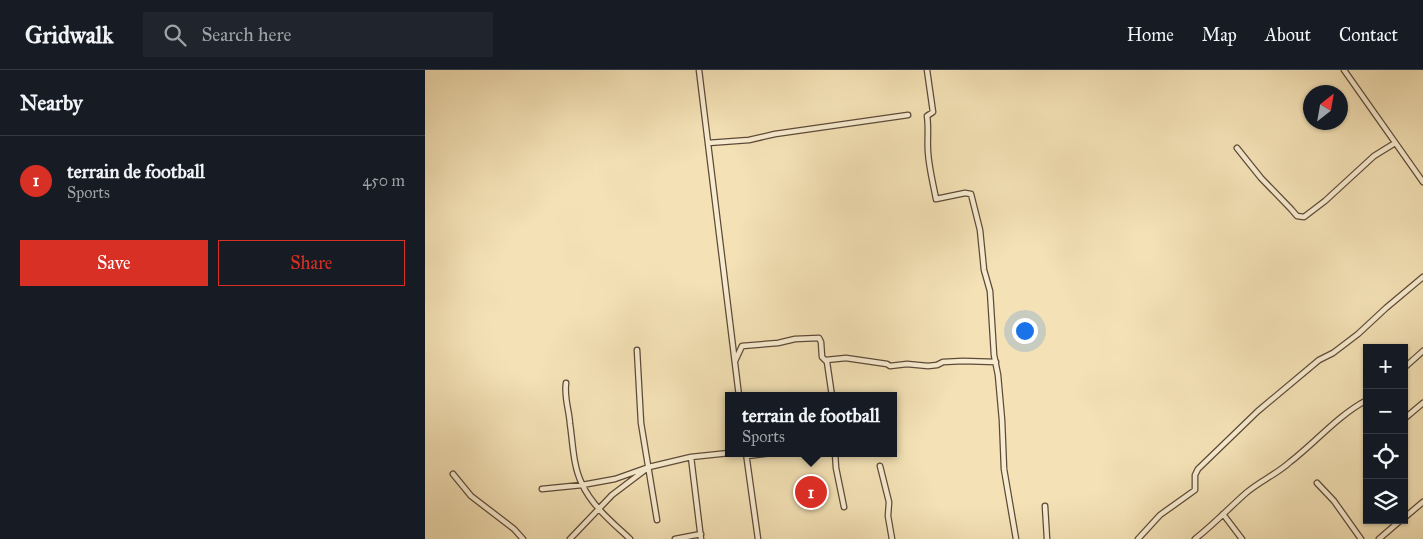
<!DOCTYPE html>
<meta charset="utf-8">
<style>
body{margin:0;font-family:"IM FELL Great Primer",serif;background:#20242c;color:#f1f3f6}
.controls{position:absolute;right:15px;bottom:15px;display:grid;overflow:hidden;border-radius:0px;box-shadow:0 1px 4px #0004}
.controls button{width:45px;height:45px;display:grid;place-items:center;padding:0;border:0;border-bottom:1px solid #363941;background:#171b24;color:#f1f3f6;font:25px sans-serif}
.compass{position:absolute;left:878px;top:15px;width:45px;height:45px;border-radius:50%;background:#171b24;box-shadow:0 1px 4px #0004;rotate:31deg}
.you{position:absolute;left:599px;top:260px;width:18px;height:18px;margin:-12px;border:4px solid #fff;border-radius:50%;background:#1a73e8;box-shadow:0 0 0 8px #1a73e833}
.badge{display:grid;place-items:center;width:32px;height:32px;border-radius:50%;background:#d93025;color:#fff;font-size:16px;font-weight:700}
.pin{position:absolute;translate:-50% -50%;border:2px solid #fff;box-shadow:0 1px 5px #0006}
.popup{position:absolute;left:300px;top:322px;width:172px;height:65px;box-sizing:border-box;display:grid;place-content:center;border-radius:0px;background:#171b24;filter:drop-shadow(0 1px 4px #0005);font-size:16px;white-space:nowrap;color:#9ea1a6}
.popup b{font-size:19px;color:#f1f3f6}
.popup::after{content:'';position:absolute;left:50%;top:100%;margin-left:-10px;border:10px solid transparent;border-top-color:#171b24}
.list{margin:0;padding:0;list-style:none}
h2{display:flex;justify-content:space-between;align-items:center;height:65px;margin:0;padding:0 20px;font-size:21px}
h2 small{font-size:16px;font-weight:400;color:#9ea1a6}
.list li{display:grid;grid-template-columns:32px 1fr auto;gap:15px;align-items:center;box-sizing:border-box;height:90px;padding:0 20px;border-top:1px solid #363941}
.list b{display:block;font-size:19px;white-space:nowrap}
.list p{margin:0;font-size:16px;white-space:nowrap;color:#9ea1a6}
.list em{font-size:16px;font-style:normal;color:#9ea1a6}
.actions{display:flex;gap:10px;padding:15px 20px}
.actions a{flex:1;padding:11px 0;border:1px solid #d93025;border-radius:0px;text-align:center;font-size:18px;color:#d93025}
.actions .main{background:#d93025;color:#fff}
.icon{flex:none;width:28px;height:28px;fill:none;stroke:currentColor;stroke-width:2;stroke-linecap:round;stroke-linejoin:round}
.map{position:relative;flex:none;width:998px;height:469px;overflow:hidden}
header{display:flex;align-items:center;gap:30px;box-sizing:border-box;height:70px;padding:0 25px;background:#171b24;border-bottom:1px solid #363941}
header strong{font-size:24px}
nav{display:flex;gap:28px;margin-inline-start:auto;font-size:18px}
.search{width:350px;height:45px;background:#20242c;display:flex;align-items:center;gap:12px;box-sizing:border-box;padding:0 18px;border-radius:0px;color:#9ea1a6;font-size:19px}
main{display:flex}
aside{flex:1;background:#171b24}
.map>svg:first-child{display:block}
</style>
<header>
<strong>Gridwalk</strong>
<div class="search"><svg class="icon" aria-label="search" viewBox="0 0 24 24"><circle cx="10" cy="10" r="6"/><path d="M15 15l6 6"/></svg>Search here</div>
<nav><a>Home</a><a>Map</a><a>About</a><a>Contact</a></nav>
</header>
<main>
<aside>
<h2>Nearby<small></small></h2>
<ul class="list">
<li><span class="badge">1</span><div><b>terrain de football</b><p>Sports</p></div><em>450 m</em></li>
</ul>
<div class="actions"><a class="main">Save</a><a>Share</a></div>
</aside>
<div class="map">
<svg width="998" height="469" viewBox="0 0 998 469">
<rect width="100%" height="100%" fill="#f4e2b6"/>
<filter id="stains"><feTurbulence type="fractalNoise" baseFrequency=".004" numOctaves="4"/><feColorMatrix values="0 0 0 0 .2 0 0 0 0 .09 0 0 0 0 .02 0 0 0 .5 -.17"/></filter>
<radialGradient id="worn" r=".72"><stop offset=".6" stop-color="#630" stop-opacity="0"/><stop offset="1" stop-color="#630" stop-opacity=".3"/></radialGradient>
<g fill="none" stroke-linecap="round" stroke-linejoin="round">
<g stroke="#5d4a39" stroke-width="7">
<path id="minor" d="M274,0l40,326
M502,0l6,42 -6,4c2,12 0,24 1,36 1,16 5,31 8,47l29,-6 6,1 9,36 4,40 6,21 4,64 4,20 4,45 2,49 12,70
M919,0l79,112
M283,73l41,-3 26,-6 133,-19
M812,78l24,30 30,31 6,7 7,1 21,-16 49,-45 21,-13
M212,280l4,73 16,97
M401,290l20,-2 41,6 3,2 17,-2 21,2 9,-1 6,-3 20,-1 33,1
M310,291l7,-15 36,-3 17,-4 24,-1 2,4 1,15 5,5 5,34
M979,298l19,-17
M141,313c-2,15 3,26 4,41 3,20 3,42 12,60 10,22 31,39 48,55
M979,349l19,-16
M321,383l12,86
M410,383l1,15 8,39
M322,386l24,-3
M266,387l10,82
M455,396l9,36 -1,14 4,23
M28,404l18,22 43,33 9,10
M892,413l17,18 27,38
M117,419l40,-4 33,-6 31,-11
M620,436l2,33
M798,444l19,25
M979,448l19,-16
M145,469l42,-44 37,-28 42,-10 38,-4
M250,469l26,-5
M713,469l22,-24 35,-25v-15l3,-6 60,-58 61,-51 14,-7 25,-19 28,-26 37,-31
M770,469c18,-14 34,-31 51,-46 14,-12 31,-19 44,-31 26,-20 47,-46 77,-62
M954,469l22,-19"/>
</g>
<use href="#minor" stroke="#f8ecd0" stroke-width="4.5"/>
</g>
<rect width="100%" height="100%" filter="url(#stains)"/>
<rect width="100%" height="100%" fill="url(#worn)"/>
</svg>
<div class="controls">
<button>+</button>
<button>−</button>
<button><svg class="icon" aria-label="locate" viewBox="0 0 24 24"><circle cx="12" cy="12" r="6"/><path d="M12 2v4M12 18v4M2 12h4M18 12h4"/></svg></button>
<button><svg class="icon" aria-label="layers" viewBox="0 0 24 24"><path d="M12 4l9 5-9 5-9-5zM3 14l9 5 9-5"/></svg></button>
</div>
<svg class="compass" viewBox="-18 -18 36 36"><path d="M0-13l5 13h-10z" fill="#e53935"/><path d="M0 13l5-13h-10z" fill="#9ea1a6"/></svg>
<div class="you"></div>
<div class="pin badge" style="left:386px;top:422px">1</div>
<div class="popup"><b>terrain de football</b>Sports</div>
</div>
</main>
